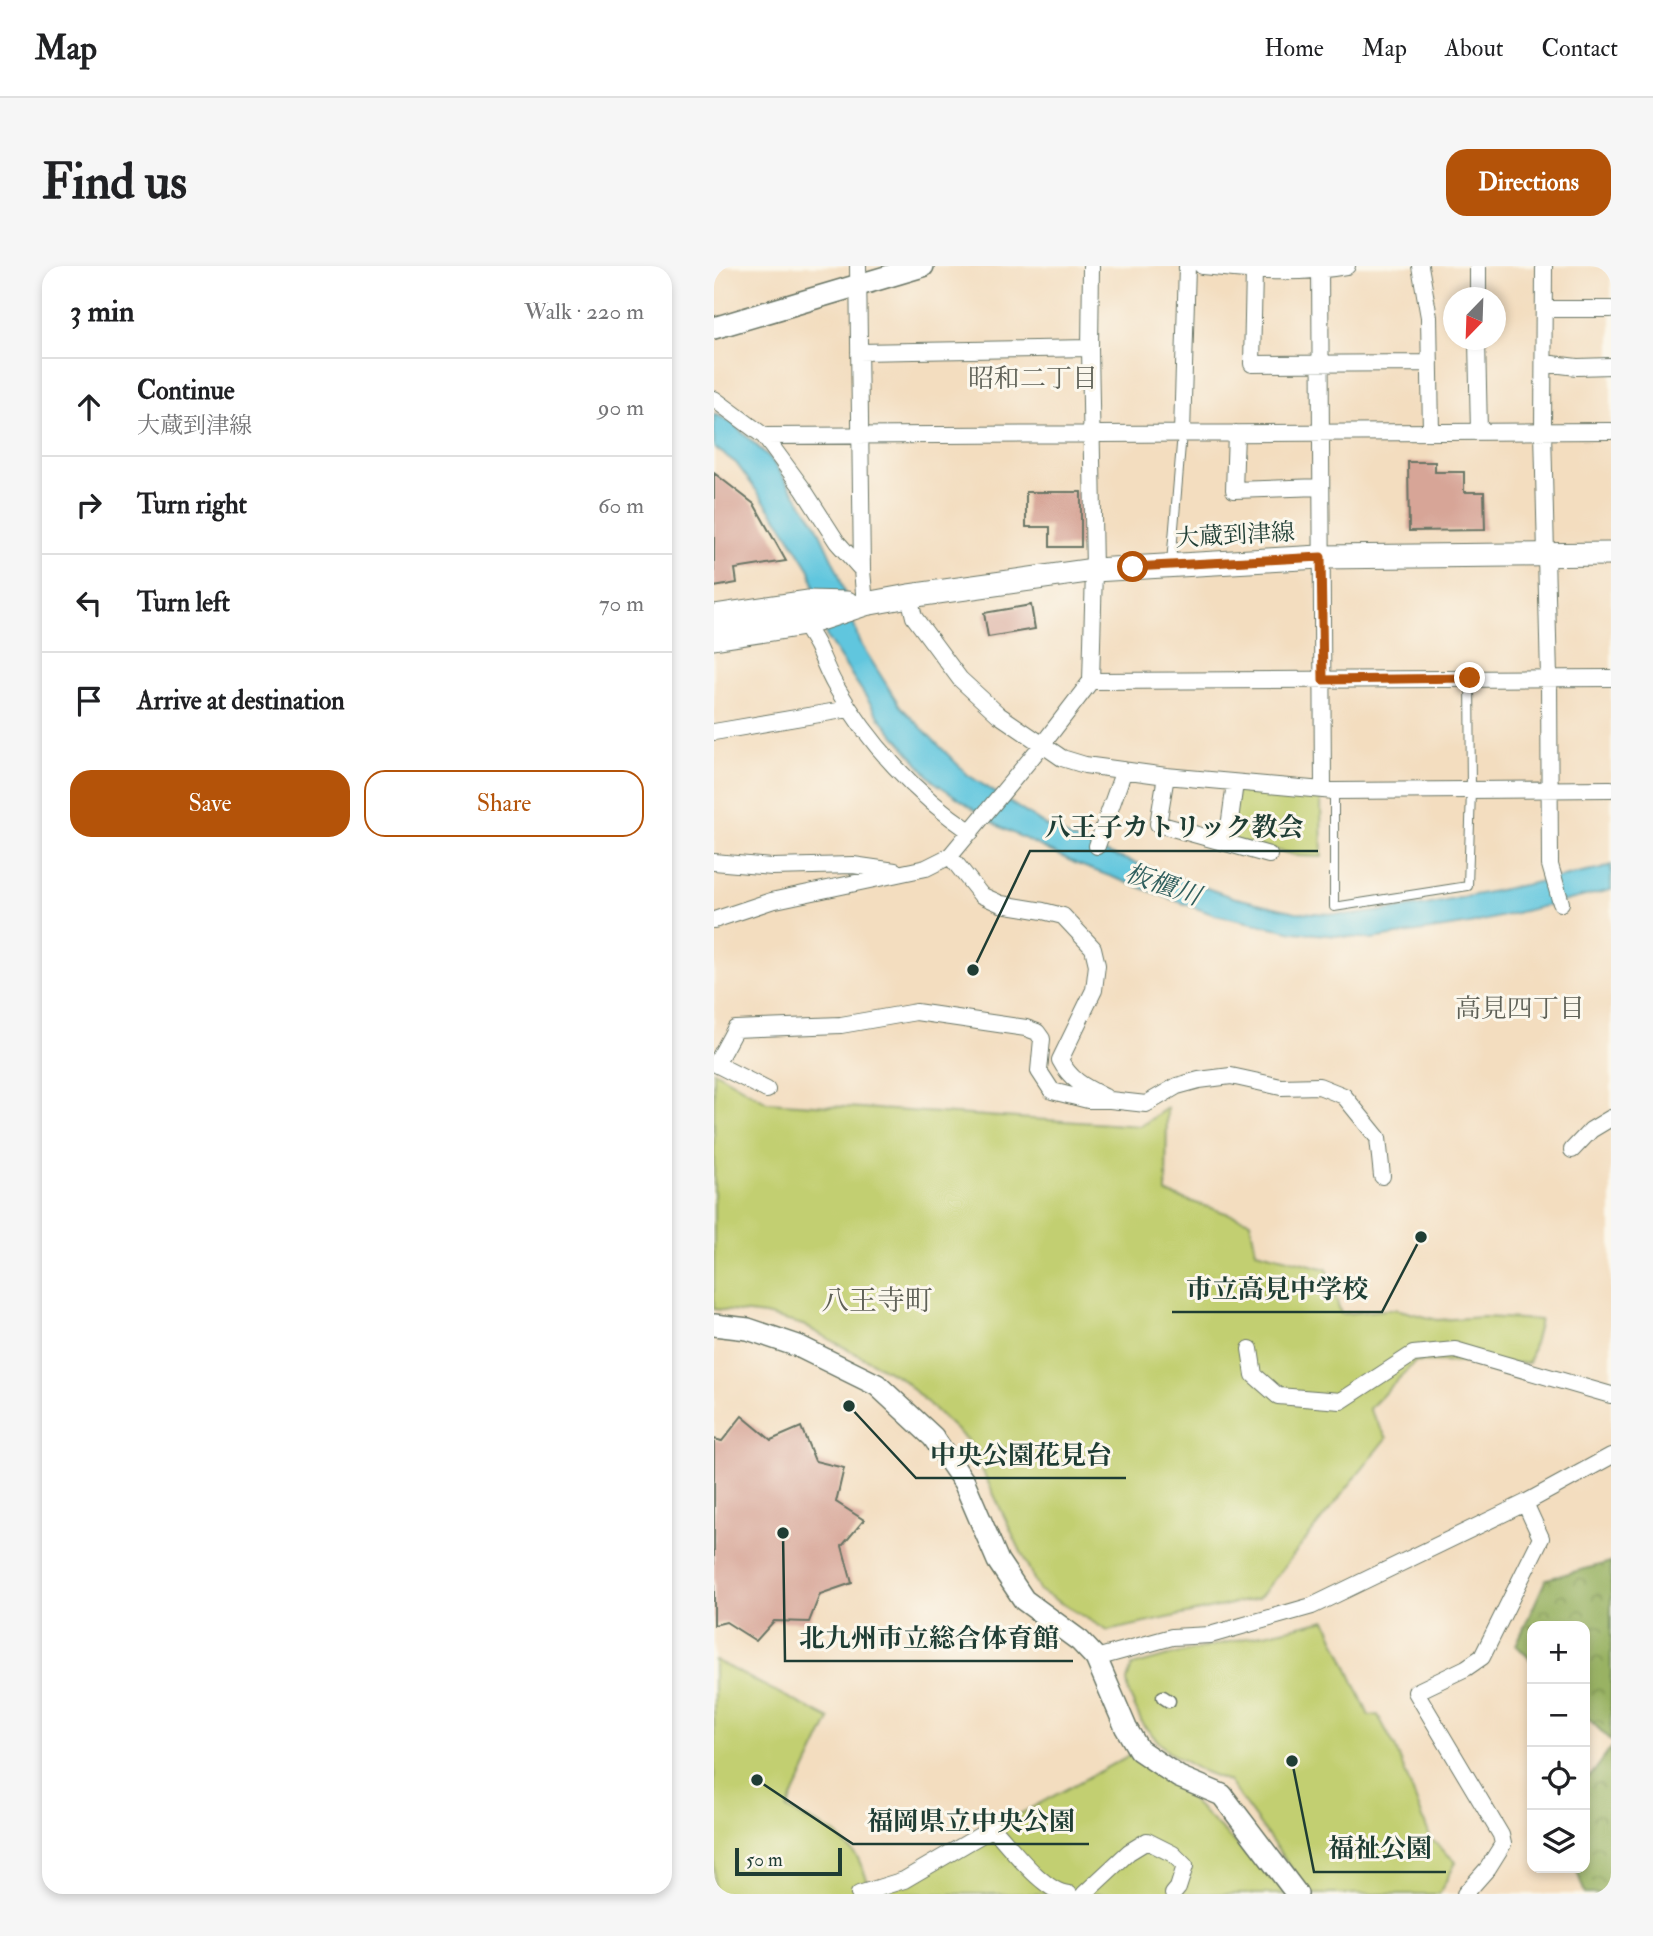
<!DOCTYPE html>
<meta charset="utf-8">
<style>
body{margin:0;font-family:"IM FELL Double Pica","Noto Serif JP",serif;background:#f6f6f6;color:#202124}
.controls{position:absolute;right:21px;bottom:21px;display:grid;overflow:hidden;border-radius:14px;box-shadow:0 4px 10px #0003}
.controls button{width:63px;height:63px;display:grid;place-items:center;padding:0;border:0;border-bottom:2px solid #e0e0e0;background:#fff;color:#202124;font:35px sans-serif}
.compass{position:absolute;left:729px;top:21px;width:63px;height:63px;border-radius:50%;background:#fff;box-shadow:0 4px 10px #0003;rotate:203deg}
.scale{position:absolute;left:21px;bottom:18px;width:107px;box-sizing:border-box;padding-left:7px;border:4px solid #1f3d34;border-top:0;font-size:19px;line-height:24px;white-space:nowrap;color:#1f3d34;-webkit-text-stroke:5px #fbf7ec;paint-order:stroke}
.stop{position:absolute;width:21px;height:21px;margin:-16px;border:5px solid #b45309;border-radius:50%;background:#fff}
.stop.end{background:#b45309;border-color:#fff;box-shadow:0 2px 7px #0008}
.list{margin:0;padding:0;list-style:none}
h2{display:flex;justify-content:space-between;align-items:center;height:91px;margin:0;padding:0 28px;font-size:30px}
h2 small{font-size:23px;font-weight:400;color:#757577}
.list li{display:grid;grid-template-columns:46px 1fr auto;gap:21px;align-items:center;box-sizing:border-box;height:98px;padding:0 28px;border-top:2px solid #e0e0e0}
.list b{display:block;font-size:26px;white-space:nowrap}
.list p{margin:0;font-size:23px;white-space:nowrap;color:#757577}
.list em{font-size:23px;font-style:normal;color:#757577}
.actions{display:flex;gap:14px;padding:21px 28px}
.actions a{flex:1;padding:16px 0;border:2px solid #b45309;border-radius:21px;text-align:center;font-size:24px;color:#b45309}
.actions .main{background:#b45309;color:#fff}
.icon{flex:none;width:38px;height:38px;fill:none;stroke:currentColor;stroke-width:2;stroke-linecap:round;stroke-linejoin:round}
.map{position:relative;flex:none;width:897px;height:1628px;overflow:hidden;border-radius:21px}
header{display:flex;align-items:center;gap:42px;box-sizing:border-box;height:98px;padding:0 35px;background:#fff;border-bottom:2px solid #e0e0e0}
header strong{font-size:33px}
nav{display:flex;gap:38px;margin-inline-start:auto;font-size:24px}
.intro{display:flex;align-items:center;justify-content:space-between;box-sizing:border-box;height:168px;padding:0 42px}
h1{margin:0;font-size:49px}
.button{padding:18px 32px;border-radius:21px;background:#b45309;color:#fff;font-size:24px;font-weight:700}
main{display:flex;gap:42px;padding:0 42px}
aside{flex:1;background:#fff;border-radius:21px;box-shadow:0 4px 10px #0003}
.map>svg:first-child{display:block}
</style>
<header>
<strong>Map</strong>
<nav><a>Home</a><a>Map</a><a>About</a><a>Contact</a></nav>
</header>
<div class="intro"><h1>Find us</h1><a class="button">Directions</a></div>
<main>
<aside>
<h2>3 min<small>Walk · 220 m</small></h2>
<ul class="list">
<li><svg class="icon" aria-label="ahead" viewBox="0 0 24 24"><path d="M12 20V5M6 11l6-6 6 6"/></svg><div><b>Continue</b><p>大蔵到津線</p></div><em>90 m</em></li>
<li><svg class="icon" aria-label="right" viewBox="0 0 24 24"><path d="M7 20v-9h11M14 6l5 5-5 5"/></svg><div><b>Turn right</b></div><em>60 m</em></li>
<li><svg class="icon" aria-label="left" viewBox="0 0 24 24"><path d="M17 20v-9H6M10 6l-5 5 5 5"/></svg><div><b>Turn left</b></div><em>70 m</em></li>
<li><svg class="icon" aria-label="arrive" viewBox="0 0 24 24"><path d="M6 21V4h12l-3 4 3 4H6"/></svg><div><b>Arrive at destination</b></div></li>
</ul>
<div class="actions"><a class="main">Save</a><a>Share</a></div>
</aside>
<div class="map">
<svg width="897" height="1628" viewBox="0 0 897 1628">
<defs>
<pattern id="forest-crowns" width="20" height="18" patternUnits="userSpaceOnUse" patternTransform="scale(1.75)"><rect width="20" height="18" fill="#99b263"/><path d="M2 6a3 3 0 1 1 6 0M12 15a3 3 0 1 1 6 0" fill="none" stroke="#7c9252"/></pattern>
</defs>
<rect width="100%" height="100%" fill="#fbf7ec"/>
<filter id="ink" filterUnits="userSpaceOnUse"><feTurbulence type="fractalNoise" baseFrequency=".0143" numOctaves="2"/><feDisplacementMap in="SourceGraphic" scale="14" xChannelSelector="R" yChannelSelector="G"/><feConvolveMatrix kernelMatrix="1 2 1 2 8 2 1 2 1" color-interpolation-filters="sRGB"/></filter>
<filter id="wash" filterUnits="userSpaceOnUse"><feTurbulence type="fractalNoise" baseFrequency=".00686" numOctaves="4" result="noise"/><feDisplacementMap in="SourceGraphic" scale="28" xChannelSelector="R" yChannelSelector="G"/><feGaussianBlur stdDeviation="1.57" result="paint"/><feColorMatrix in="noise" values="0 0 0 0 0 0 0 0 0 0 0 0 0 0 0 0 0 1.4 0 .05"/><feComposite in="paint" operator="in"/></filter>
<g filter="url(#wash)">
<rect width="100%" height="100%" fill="#f3ddbf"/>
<path fill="url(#forest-crowns)" stroke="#5c784c" stroke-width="2" d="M897,1296v179l-26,-26v-89h-53v35l-16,-16 30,-66z
M897,1482v146h-26l-9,-26h9v-88l8,-7z"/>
<path fill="#c2cf71" stroke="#708652" stroke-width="2" d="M523,523l84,9 1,59 -23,-1 -70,-17z
M0,805l53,31 374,24 26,-18 -1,85 84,28 6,30 71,18 14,45 55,-5 41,11 46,-3 57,3 -11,43 -114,-1 -46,47 18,29 -128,160 -151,33 -69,-41 -70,-148 -68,-64 -98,-53 -38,-10 -51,-6z
M612,1354l43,96 9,-1 18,34 35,90 25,23 -17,32h-129l-82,-113 -28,-11 -32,-18 -25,-27 -14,-31 -2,-14 5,-14 40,-11z
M0,1394l116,59 -43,90 48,24 23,25 15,35 266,-143 149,144h-574z"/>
<path fill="#61c6de" stroke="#408289" stroke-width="2" d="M0,148l17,8 39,36 45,64 23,50 21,69 41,65 68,69 83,54 45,20 136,48 64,15 57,3 73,-10 175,-36 10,-4v25l-141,34 -99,15 -77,-7 -79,-17 -138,-51 -77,-37 -67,-46 -53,-63 -53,-80 -17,-68 -28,-45 -46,-62 -22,-16z"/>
<g id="blocks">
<path fill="#d7a597" d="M694,196h27v10h29v20h20l1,38 -76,1z
M0,207l40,31 32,57 -51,8 2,14 -23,4z
M312,226h55v55h-31v-20h-24z
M317,339l4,24 -47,8 -4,-24z
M28,1150l29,24 30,-13 14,34 29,7 -8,34 28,18 -22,26 10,37 -32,11 -11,28 -35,-1 -18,20 -30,-19 -12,3v-186l8,2z"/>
</g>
</g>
<g filter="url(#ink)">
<use href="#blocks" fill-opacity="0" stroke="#697565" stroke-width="2"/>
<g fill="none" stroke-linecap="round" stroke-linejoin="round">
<g stroke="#697565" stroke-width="10">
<path id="service" d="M457,297l11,-130
M620,525v116l134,-21 3,-96 -1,-112"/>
</g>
<g stroke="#697565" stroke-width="15">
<path id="pedestrian" d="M449,1431l6,4"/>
</g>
<g stroke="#697565" stroke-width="18">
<path id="minor" d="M144,0l4,304 3,34
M488,0c49,5 97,9 145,0
M606,0l3,523
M706,0l9,51 2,115
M830,0l-1,165 6,247 1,187 11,38
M540,5l-2,93 178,-1
M764,32v-32
M831,43h66
M763,74l2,92
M145,86l231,-4
M830,97l33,4 34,-1
M0,133l50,37 39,53 34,53 25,28
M468,167l5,-167
M522,167l-2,57 87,-3
M50,170l847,-5
M195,330l5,21 46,62 39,36 63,43 23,7 81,11 168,15 277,-2
M87,351c4,11 11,19 16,29 6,13 11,27 18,39 33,58 81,110 136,147
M377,415l520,-3
M0,466l135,-23
M452,510l-8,48 111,31
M509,576l7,-22 5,-37
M383,580l27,-76
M236,590l31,39 20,9 42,7 20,5 30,32 4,17 -3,25 -34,70c11,21 25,27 45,37
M0,596l58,5 81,-2 42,6
M0,654l57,-19 155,-33 24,-12 92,-111 49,-64 3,-111 -4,-222 1,-82
M0,797l53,27
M2,798l19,-35 106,-4 75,-13 110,16 11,4 5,7 -3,32 13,20 36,9h22l36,4 31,-18 22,-6 32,-4 50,11 38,-1 25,10 34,42 4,38
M858,884l19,-20 20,-12
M536,1083l4,26 24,21 63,5 72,-47 42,-4 156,45
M382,1392l76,-21 38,-2 102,-29 213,-103 86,-47
M145,1628l45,-14 89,-52c17,18 51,65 76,66
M370,1628l45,-42 18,-11 26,13 12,12 -7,22 -5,6
M751,1628l23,-26 15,-24 -2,-9 -85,-143 50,-24 16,-11 59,-119 -16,-35"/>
</g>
<g stroke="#697565" stroke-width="24">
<path id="tertiary" d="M0,62l209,-62
M0,1059l34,4 50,17 79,39 56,52 31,45 34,79 26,39 56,41 16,17 30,70 13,22 40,27 43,18 75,99"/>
</g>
<g stroke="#697565" stroke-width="25">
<path id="secondary" d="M0,350l93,-14 40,1
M0,372l90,-14 61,-20 44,-8 185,-26 226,-13 291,-3"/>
</g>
<use href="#service" stroke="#fff" stroke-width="8"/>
<use href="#pedestrian" stroke="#fff" stroke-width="12"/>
<use href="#minor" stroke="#fff" stroke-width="16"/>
<use href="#tertiary" stroke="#fff" stroke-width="21"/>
<use href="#secondary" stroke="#fff" stroke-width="23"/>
</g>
</g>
<g fill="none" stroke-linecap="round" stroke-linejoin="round" filter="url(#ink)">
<path stroke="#b45309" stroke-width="9" d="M419,301l188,-10 2,123 147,-2"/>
</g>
<g text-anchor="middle" stroke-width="6" stroke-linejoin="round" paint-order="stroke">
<g font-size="24" fill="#1f3d34" stroke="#fbf7ec">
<text transform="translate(521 269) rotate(-3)" y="8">大蔵到津線</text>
</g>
<g font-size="26" fill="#5f6157" stroke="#fbf7ec">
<text x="319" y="121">昭和二丁目</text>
<text x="806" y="751">高見四丁目</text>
</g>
<g font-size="26" font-style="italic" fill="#305f5e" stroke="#fbf7ec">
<text transform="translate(449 618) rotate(19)" y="9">板櫃川</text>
</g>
<g font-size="28" fill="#5f6157" stroke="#fbf7ec">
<text x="163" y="1044">八王寺町</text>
</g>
</g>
<path fill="none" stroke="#1f3d34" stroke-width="2.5" d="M259 704L316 585H604M707 971L668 1046H458M135 1140L202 1212H412M69 1267L71 1395H359M43 1514L139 1578H375M578 1495L600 1606H732"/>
<g fill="#1f3d34" stroke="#fbf7ec" stroke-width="2.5">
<circle cx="259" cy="704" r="7"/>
<circle cx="707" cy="971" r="7"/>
<circle cx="135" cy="1140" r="7"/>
<circle cx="69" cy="1267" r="7"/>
<circle cx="43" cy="1514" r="7"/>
<circle cx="578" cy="1495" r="7"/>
</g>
<g font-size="26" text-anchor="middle" font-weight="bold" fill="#1f3d34" stroke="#fbf7ec" stroke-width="6" stroke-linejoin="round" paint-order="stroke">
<text x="460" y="570">八王子カトリック教会</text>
<text x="563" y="1032">市立高見中学校</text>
<text x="307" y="1198">中央公園花見台</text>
<text x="215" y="1381">北九州市立総合体育館</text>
<text x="257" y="1564">福岡県立中央公園</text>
<text x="666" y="1591">福祉公園</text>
</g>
</svg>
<div class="controls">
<button>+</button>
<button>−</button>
<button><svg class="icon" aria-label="locate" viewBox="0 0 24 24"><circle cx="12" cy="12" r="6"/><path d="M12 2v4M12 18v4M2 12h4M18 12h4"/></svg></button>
<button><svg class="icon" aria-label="layers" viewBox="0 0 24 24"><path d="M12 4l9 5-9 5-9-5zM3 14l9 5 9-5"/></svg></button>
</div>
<svg class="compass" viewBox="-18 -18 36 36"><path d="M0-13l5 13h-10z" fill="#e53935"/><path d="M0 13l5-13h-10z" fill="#757577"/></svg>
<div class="scale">50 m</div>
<div class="stop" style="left:419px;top:301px"></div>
<div class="stop end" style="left:756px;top:412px"></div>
</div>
</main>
